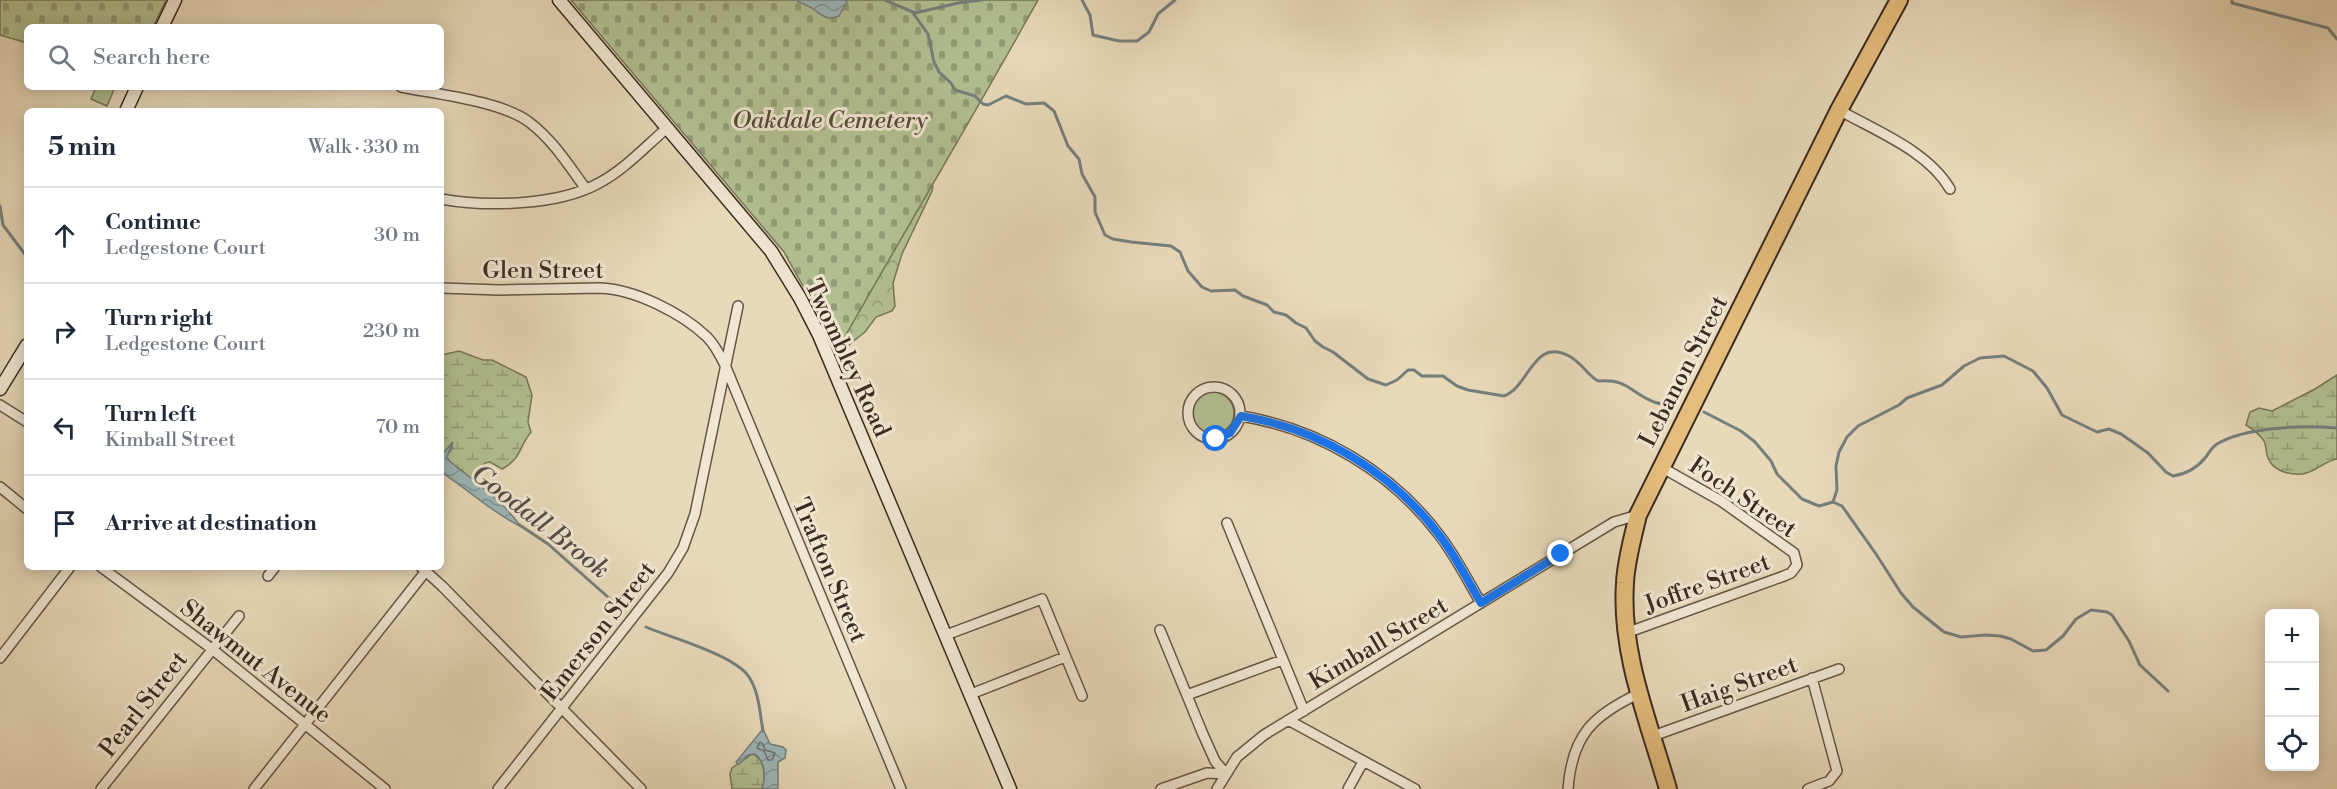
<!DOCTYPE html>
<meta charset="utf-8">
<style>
body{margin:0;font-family:"Libre Bodoni",serif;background:#f6f6f7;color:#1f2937}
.controls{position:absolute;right:18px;bottom:18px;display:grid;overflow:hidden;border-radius:9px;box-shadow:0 3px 15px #0003}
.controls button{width:54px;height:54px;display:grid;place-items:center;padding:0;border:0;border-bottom:2px solid #e0e1e3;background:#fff;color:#1f2937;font:30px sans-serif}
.stop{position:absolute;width:18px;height:18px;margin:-14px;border:4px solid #1a73e8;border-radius:50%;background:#fff}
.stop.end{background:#1a73e8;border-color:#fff;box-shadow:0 2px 6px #0008}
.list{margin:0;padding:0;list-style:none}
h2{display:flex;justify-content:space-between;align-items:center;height:78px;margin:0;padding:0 24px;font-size:26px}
h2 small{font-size:20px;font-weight:400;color:#747a83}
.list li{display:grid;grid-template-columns:39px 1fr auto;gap:18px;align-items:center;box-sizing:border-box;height:96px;padding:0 24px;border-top:2px solid #e0e1e3}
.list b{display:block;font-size:22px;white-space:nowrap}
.list p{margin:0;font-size:20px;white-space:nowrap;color:#747a83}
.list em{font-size:20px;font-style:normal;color:#747a83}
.icon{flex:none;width:33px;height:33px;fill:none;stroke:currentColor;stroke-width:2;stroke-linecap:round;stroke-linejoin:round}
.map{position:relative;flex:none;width:2337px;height:789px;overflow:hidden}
.search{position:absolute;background:#fff;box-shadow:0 3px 15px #0003;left:24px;top:24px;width:420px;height:66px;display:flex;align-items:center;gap:15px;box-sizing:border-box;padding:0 21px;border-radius:9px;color:#747a83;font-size:22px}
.panel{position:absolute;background:#fff;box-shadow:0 3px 15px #0003;left:24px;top:108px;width:420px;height:462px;border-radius:9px}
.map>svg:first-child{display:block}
</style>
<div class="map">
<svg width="2337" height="789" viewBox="0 0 2337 789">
<defs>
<pattern id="forest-crowns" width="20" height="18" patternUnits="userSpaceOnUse" patternTransform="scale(1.5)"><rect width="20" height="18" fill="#b2c092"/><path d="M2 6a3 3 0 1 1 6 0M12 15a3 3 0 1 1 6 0" fill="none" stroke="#929c77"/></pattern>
<pattern id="wetland-marsh" width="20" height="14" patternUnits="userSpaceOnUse" patternTransform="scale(1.5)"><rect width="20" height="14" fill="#b2c092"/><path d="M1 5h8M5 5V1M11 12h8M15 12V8" fill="none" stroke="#929c77"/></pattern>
<pattern id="cemetery-stones" width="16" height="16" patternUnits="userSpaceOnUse" patternTransform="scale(1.5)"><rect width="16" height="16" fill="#b2c092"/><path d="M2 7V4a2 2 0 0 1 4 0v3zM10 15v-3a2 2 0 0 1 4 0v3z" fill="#929c77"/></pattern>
<pattern id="water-waves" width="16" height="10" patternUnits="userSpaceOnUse" patternTransform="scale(1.5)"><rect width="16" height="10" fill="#9cb7ba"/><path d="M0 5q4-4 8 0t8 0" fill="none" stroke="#809597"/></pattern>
</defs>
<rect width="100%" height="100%" fill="#e8d9b9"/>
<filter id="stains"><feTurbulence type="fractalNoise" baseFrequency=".00333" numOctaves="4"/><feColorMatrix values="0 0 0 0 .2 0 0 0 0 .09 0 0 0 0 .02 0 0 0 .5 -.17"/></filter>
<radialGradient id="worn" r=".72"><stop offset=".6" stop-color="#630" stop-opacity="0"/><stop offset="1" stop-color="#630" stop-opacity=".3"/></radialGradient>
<path fill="#b2c092" stroke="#76765a" stroke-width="1.5" d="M96,87h19l-8,19 -16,-7z
M1192 413a21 21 0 1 1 42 0a21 21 0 1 1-42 0Z"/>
<path fill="url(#forest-crowns)" stroke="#76765a" stroke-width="1.5" d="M928,183l5,3 -1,5 -30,63 -9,29 2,23 -3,5 -16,6 -11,15 -14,11 -10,11h-5l4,-35z"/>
<path fill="url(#wetland-marsh)" stroke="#76765a" stroke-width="1.5" d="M459,351l24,9h9l34,17 6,18 -4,27 3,10c-13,16 -9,26 -29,37l-12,-7 -5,1 -14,15 -23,-18 -1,-4 5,-8v-5l-11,13v-101z
M2337,375v84c-13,2 -22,14 -35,15 -15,1 -31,-4 -35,-19 -1,-5 -1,-10 -3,-14 -5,-7 -11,-12 -18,-16l4,-13 9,-4 13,3 43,-22z
M752,754c13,4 14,23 10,35h-30l-2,-15 2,-6z"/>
<path fill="url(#cemetery-stones)" stroke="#76765a" stroke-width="1.5" d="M0,0h166l-13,27h-126v16l-27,-8z
M571,0h467c-65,117 -134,232 -200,349l-54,-97z"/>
<path fill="url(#water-waves)" stroke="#757f7d" stroke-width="1.5" d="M796,0h49l2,2 -8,14c-12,5 -16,0 -26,-7 -5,-4 -12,-5 -17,-9z
M453,442l-6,14 1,4c24,20 54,39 72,66 -29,-14 -52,-37 -79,-54v-16z
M763,729l7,15 13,3 3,3 -1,8 -7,4v27h-16c4,-12 3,-27 -7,-35l-6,1 -10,9 -3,-2z"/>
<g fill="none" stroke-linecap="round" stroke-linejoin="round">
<path stroke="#6c716e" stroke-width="1.5" d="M760,742l3,2 2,6 10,3 -3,7h-4l-4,-9 -7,-3z"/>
<path stroke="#757f7d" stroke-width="3" d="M885,0l30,13 43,-10 24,-3
M1082,0l8,15 3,20 26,6h18l12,-9 9,-18 17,-14
M2232,0v3l96,25 9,11
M913,13l15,21 6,28 5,10 12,11 4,7 20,6 8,8 5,1 18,-9 20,8 18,-1 10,8 14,35 11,13 3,15 13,23v15l10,23 8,4 18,3 40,4 9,6 8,19 14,16 9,4 24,-1 8,6 24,9 7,7 12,3 10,8 10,5 9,13 8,6 10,5 35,27 18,6 11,-5 11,-10h6l8,6h21l14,10 11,4 36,6c26,-10 29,-59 65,-40 12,6 18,19 29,25 31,-2 31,11 56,21 6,2 13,3 19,5
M0,206l3,19 24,32
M1704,412l37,19 14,11 16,19 6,13 25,25 17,7 14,-4 9,4 34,48 25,39 12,14 31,25 17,5 25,-2 14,1 11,3 22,12 13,-1 17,-14 13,-17 15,-9 16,2 5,3 17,26 11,24 28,26
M1833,502l4,-12 -1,-24 3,-14 8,-15 11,-11 41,-21 8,-7 35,-13 22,-19 16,-8 24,-2 29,15 14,17 15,27 35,17 12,-3 12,5 27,19 18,19 7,4c13,-2 23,-7 32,-18 4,-5 6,-10 12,-14 28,-17 88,-19 120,-16
M518,524l30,20 70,62
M646,627c25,11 89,28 103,50 10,15 11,37 14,54"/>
<g stroke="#665648" stroke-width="12">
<path id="street" d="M401,87c35,7 100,14 128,35 24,18 40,44 57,67
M1839,110c37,21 89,41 111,79
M441,199c45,8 117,7 158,-16 25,-13 47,-37 68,-55
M441,288l58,2 101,-2c34,1 82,25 107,49 8,8 13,18 18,28l176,424
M1188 413a26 26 0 1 1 52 0a26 26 0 1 1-52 0Z
M0,405l27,17
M1241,416c79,13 151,56 199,120 16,21 28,45 41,67
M0,487l27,22
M1227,523l77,188
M101,567l111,82 173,140
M421,567l21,19 199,203
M268,576l7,-9
M1160,630l42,102 13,29 11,13
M1626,633l158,-57 7,-3 6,-8 -3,-12 -73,-52 -60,-34
M946,635l96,-36 40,97
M0,658l70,-91
M971,694l94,-37
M1187,695l95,-35
M1288,720l127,69
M1653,736l186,-67
M101,789l138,-173
M254,789l172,-218
M498,789l170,-216 15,-25 12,-34 43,-208
M1161,789l46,-16 19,1
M1217,789l20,-32 27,-22 350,-213 24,-7
M1348,789l15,-27
M1568,789c4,-54 25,-74 72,-96
M1808,789l21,-8 8,-10 -25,-93"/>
</g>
<g stroke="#3b2b22" stroke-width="15">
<path id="secondary" d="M559,0l212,251 29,47 19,37 191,454
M162,27l13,-27
M126,111l11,-24
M0,389l27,-44"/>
</g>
<g stroke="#3b2b22" stroke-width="20">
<path id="highway" d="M1668,789c-19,-67 -48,-135 -43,-206 1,-23 8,-46 13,-68l201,-405 60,-110"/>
</g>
<use href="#street" stroke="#f0e6d2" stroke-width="9"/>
<use href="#secondary" stroke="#f0e6d2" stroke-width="12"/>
<use href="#highway" stroke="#e4bc7c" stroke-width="16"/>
</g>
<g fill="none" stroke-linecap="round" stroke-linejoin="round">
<path stroke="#1a73e8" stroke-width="8" d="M1216,439l14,-6 11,-17c79,13 151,56 199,120 16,21 28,45 41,67l80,-49"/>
</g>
<g text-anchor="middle" stroke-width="6" stroke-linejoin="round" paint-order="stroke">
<g font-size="24" font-style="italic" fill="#534938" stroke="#f0e6d2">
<text x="830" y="128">Oakdale Cemetery</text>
</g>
<g font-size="24" fill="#3b2b22" stroke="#f0e6d2">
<text x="543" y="278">Glen Street</text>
<text transform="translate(848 358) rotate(65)" y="8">Twombley Road</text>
<text transform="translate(1683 371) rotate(-63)" y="8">Lebanon Street</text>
<text transform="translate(1743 497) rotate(34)" y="8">Foch Street</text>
<text transform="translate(830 570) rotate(67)" y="8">Trafton Street</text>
<text transform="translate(1707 583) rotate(-20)" y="8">Joffre Street</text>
<text transform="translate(598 631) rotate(-52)" y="8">Emerson Street</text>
<text transform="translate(1378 643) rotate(-31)" y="8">Kimball Street</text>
<text transform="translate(256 661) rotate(38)" y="8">Shawmut Avenue</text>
<text transform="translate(1739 684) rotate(-20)" y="8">Haig Street</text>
<text transform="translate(143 704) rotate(-52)" y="8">Pearl Street</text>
</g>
<g font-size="26" font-style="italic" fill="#534e48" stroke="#f0e6d2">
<text transform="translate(541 521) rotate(38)" y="9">Goodall Brook</text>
</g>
</g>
<rect width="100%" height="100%" filter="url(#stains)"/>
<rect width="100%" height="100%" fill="url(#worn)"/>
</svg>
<div class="controls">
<button>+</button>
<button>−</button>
<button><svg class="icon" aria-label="locate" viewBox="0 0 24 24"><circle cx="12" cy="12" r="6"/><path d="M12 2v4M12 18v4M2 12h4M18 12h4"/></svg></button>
</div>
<div class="stop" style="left:1216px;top:439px"></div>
<div class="stop end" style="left:1561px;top:554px"></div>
<div class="search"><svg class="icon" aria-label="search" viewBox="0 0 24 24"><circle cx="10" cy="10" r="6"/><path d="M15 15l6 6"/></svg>Search here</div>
<section class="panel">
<h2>5 min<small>Walk · 330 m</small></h2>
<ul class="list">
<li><svg class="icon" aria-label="ahead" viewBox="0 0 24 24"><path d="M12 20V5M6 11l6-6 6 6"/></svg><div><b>Continue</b><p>Ledgestone Court</p></div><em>30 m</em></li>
<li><svg class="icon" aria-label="right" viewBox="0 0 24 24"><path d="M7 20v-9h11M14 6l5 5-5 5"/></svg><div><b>Turn right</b><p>Ledgestone Court</p></div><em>230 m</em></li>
<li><svg class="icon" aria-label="left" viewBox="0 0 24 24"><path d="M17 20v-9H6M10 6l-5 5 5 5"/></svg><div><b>Turn left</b><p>Kimball Street</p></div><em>70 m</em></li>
<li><svg class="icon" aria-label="arrive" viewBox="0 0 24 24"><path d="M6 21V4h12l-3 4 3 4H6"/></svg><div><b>Arrive at destination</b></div></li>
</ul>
</section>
</div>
